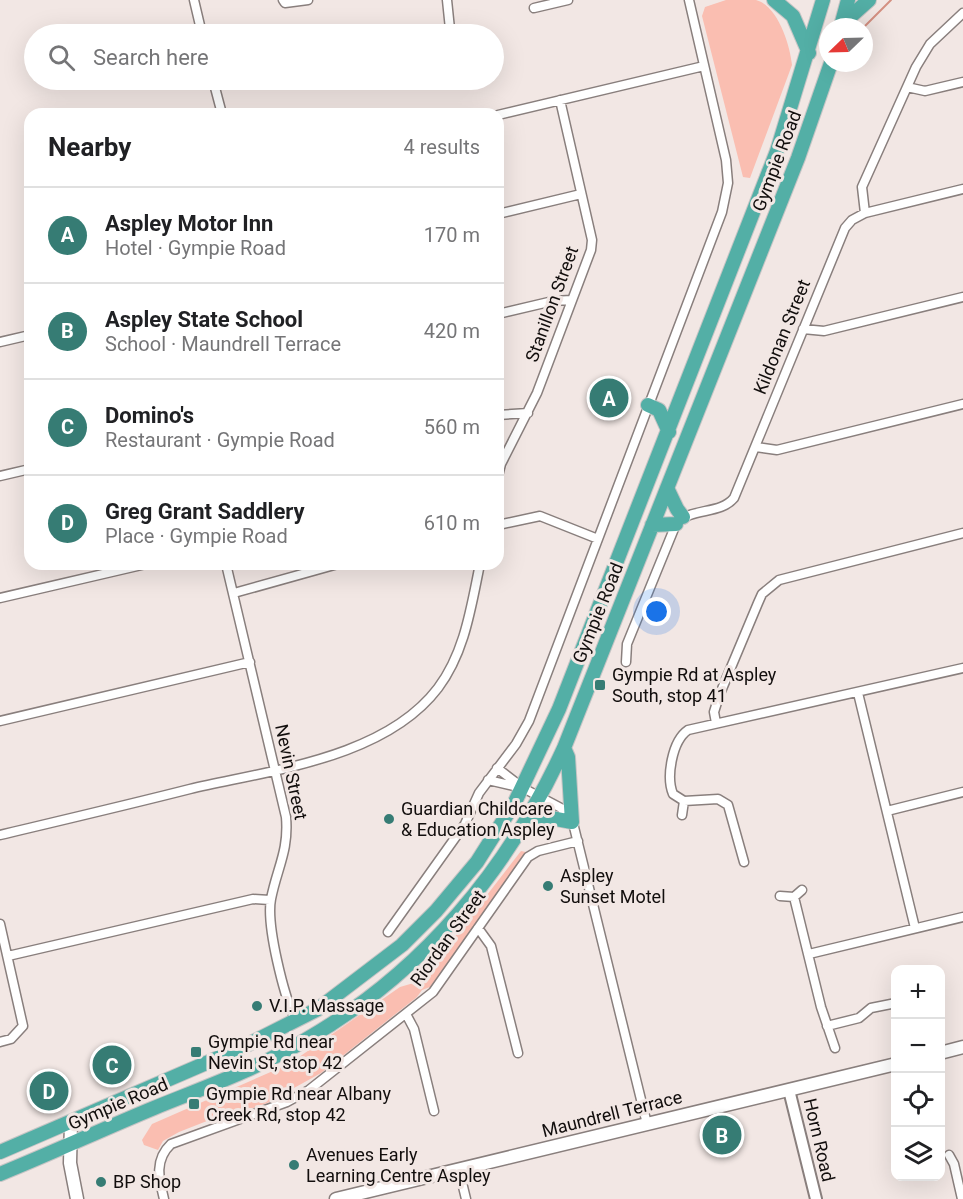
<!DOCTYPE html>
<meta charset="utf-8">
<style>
body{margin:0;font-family:Roboto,sans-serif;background:#f2f2f2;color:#202124}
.controls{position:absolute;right:18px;bottom:18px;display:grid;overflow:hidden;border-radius:12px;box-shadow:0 6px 24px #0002}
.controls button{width:54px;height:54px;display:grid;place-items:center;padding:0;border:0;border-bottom:2px solid #e0e0e0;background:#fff;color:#202124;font:30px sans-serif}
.compass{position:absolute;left:819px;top:18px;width:54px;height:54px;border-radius:50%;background:#fff;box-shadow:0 6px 24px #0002;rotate:247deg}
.you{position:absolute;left:657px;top:612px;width:21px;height:21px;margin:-15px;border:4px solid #fff;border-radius:50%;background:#1a73e8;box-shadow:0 0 0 9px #1a73e833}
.badge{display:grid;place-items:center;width:39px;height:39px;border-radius:50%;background:#367c74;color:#fff;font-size:20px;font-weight:700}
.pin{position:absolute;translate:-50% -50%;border:3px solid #fff;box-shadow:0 2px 6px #0006}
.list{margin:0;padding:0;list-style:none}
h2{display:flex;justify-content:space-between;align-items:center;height:78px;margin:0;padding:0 24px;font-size:26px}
h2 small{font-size:20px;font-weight:400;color:#757577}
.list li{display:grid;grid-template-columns:39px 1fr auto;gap:18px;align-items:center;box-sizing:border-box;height:96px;padding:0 24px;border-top:2px solid #e0e0e0}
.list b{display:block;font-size:22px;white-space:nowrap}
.list p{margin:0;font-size:20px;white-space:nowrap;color:#757577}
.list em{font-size:20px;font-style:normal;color:#757577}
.icon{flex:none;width:33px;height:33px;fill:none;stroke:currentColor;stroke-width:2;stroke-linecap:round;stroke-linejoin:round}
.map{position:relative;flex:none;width:963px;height:1199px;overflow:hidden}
.search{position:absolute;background:#fff;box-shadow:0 6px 24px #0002;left:24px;top:24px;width:480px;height:66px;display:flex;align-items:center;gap:15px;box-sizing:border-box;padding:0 21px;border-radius:33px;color:#757577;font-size:22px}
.panel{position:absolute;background:#fff;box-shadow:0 6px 24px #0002;left:24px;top:108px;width:480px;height:462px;border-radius:18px}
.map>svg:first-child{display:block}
</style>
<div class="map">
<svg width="963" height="1199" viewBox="0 0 963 1199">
<rect width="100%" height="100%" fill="#f2e7e4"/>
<path fill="#fabeb1" d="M726,0c9,0 21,0 30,0 22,6 34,45 36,65l-42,113 -7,-1 -41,-161 3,-9z
M521,851l5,1 -1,3 -95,132 -8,3 -5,7 -96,76 -36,20 -2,4 -60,22h-11l-33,13 -16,9 -5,9 -14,-5 -2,-5 10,-16 137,-60 111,-77 17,-5 8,-16 28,-27z"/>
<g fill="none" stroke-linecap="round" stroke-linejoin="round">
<path stroke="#d49082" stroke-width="2" d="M864,27l27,-27"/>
<g stroke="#897f7d" stroke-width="11">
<path id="minor" d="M194,0l8,34
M283,0l2,3 23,-3
M447,0l3,29
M534,8l34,-8
M213,80l9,34
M907,87l18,4 38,-9
M498,115l206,-49
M865,213l-3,-26 54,-120 14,-23 33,-31
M498,214l83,-20
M498,314l55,-13 18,-1
M803,329l21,2 139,-34
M0,342l30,-7
M498,415l30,-2
M756,447l21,3 186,-46
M0,476l30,-7
M498,476l3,-12 36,-71 54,-143 1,-10 -32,-140
M498,525l42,-9 58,23
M226,564l60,253c3,34 -9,51 -15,82 -5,26 13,98 25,122
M234,593l104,-29
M0,598l146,-34
M626,662l1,-18 49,-120c15,-17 44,-9 58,-26l111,-270 7,-8 13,-7 98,-24
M858,693l57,235
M0,721l250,-59
M716,723l-2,-11 5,-16 39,-93 4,-9 17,-14 184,-47
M497,768l26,20 38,20 13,19 73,297
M488,780l34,8
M684,801l34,-2 10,6 16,57
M887,811l76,-19
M682,815l2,-14 -11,-7c-7,-17 -1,-53 15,-64l275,-62
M0,835c63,-15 127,-30 190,-46 81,-19 195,-31 248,-101 27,-36 33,-81 42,-124
M780,896l14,1 8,-7
M794,897l27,110 14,41
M0,924l23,102 -12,13 -11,3
M478,928l13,18 27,107
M388,932l77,-108 14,-31 37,-49 13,-23 193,-509 6,-29 -2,-23 -37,-160
M809,954l154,-37
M8,956l245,-57 17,1
M406,1014l8,15 20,82
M827,1026l32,-8 12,-10 25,-5
M949,1155l5,9 8,35
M459,1170l7,29
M164,1199c-5,-20 -10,-39 7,-55l116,-42 22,-12 124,-98 95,-135 10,-6 40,-10"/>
</g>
<g stroke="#897f7d" stroke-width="14">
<path id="tertiary" d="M789,1090l27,109"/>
</g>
<g stroke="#897f7d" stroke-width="15">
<path id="secondary" d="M940,1053l23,-6
M71,1122l-1,41 7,36
M336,1199l560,-135"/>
</g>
<g stroke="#c6c5c5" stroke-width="16">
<path id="trunk" d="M774,0l19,16 16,37
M842,22l6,-22
M841,25l28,-25
M648,405l11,5 10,22
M667,488l10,21 6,8
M652,525l24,-1
M523,828l28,-10 21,4 -4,-65 -4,-9
M0,1152l241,-104 77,-39 84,-64 34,-34 41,-49 38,-60 44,-93 218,-558 46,-151
M0,1174c52,-21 103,-45 154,-66 52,-21 105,-40 153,-69 116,-67 201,-169 257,-291l234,-590 33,-95"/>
</g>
<use href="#minor" stroke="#fff" stroke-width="8"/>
<use href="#tertiary" stroke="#fff" stroke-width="10"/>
<use href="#secondary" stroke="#fff" stroke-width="12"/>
<use href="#trunk" stroke="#53afa6" stroke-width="14"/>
</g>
<g fill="#367c74" stroke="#f2e7e4" stroke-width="2">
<rect x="594" y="679" width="12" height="12" rx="3"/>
<circle cx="389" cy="819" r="6"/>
<circle cx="548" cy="886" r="6"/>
<circle cx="257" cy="1006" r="6"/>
<rect x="190" y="1046" width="12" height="12" rx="3"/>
<rect x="188" y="1098" width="12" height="12" rx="3"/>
<circle cx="294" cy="1165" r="6"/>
<circle cx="101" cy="1182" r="6"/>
</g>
<g text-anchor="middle" stroke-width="6" stroke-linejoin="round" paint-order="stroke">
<g font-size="18" fill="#120e0d" stroke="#f2e7e4">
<text transform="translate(777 161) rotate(-69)" y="6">Gympie Road</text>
<text transform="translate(552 304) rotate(-70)" y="6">Stanillon Street</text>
<text transform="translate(782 337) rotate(-68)" y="6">Kildonan Street</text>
<text transform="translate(598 613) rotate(-68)" y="6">Gympie Road</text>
<text transform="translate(291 772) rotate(78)" y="6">Nevin Street</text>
<text transform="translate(448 938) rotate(-54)" y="6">Riordan Street</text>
<text transform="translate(118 1104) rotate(-23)" y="6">Gympie Road</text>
<text transform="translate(612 1114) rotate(-14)" y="6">Maundrell Terrace</text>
<text transform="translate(819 1140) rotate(77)" y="6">Horn Road</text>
</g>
<g font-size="18" fill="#120e0d" stroke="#f2e7e4" text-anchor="start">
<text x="612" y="681">Gympie Rd at Aspley<tspan x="612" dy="21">South, stop 41</tspan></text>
<text x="401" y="815">Guardian Childcare<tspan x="401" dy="21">&amp; Education Aspley</tspan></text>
<text x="560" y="882">Aspley<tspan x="560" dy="21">Sunset Motel</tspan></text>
<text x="269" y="1012">V.I.P. Massage</text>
<text x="208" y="1048">Gympie Rd near<tspan x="208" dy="21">Nevin St, stop 42</tspan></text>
<text x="206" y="1100">Gympie Rd near Albany<tspan x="206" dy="21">Creek Rd, stop 42</tspan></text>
<text x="306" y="1161">Avenues Early<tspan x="306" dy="21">Learning Centre Aspley</tspan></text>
<text x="113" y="1188">BP Shop</text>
</g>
</g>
</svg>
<div class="controls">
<button>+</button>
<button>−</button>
<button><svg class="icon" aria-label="locate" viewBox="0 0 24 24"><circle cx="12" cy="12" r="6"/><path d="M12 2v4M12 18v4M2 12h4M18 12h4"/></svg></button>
<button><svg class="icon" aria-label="layers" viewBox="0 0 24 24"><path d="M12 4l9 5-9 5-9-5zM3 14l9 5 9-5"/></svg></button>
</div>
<svg class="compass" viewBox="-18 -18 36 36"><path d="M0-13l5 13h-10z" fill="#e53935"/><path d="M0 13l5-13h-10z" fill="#757577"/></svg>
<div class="you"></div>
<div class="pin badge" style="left:609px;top:398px">A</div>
<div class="pin badge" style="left:722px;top:1135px">B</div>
<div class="pin badge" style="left:112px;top:1065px">C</div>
<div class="pin badge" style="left:49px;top:1091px">D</div>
<div class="search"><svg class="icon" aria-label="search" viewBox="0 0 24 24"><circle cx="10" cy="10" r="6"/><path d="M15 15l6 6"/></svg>Search here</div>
<section class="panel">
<h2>Nearby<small>4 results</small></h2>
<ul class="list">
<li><span class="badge">A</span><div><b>Aspley Motor Inn</b><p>Hotel · Gympie Road</p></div><em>170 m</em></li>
<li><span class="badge">B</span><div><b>Aspley State School</b><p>School · Maundrell Terrace</p></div><em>420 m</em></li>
<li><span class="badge">C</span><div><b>Domino's</b><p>Restaurant · Gympie Road</p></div><em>560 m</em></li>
<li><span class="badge">D</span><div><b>Greg Grant Saddlery</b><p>Place · Gympie Road</p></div><em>610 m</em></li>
</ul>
</section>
</div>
